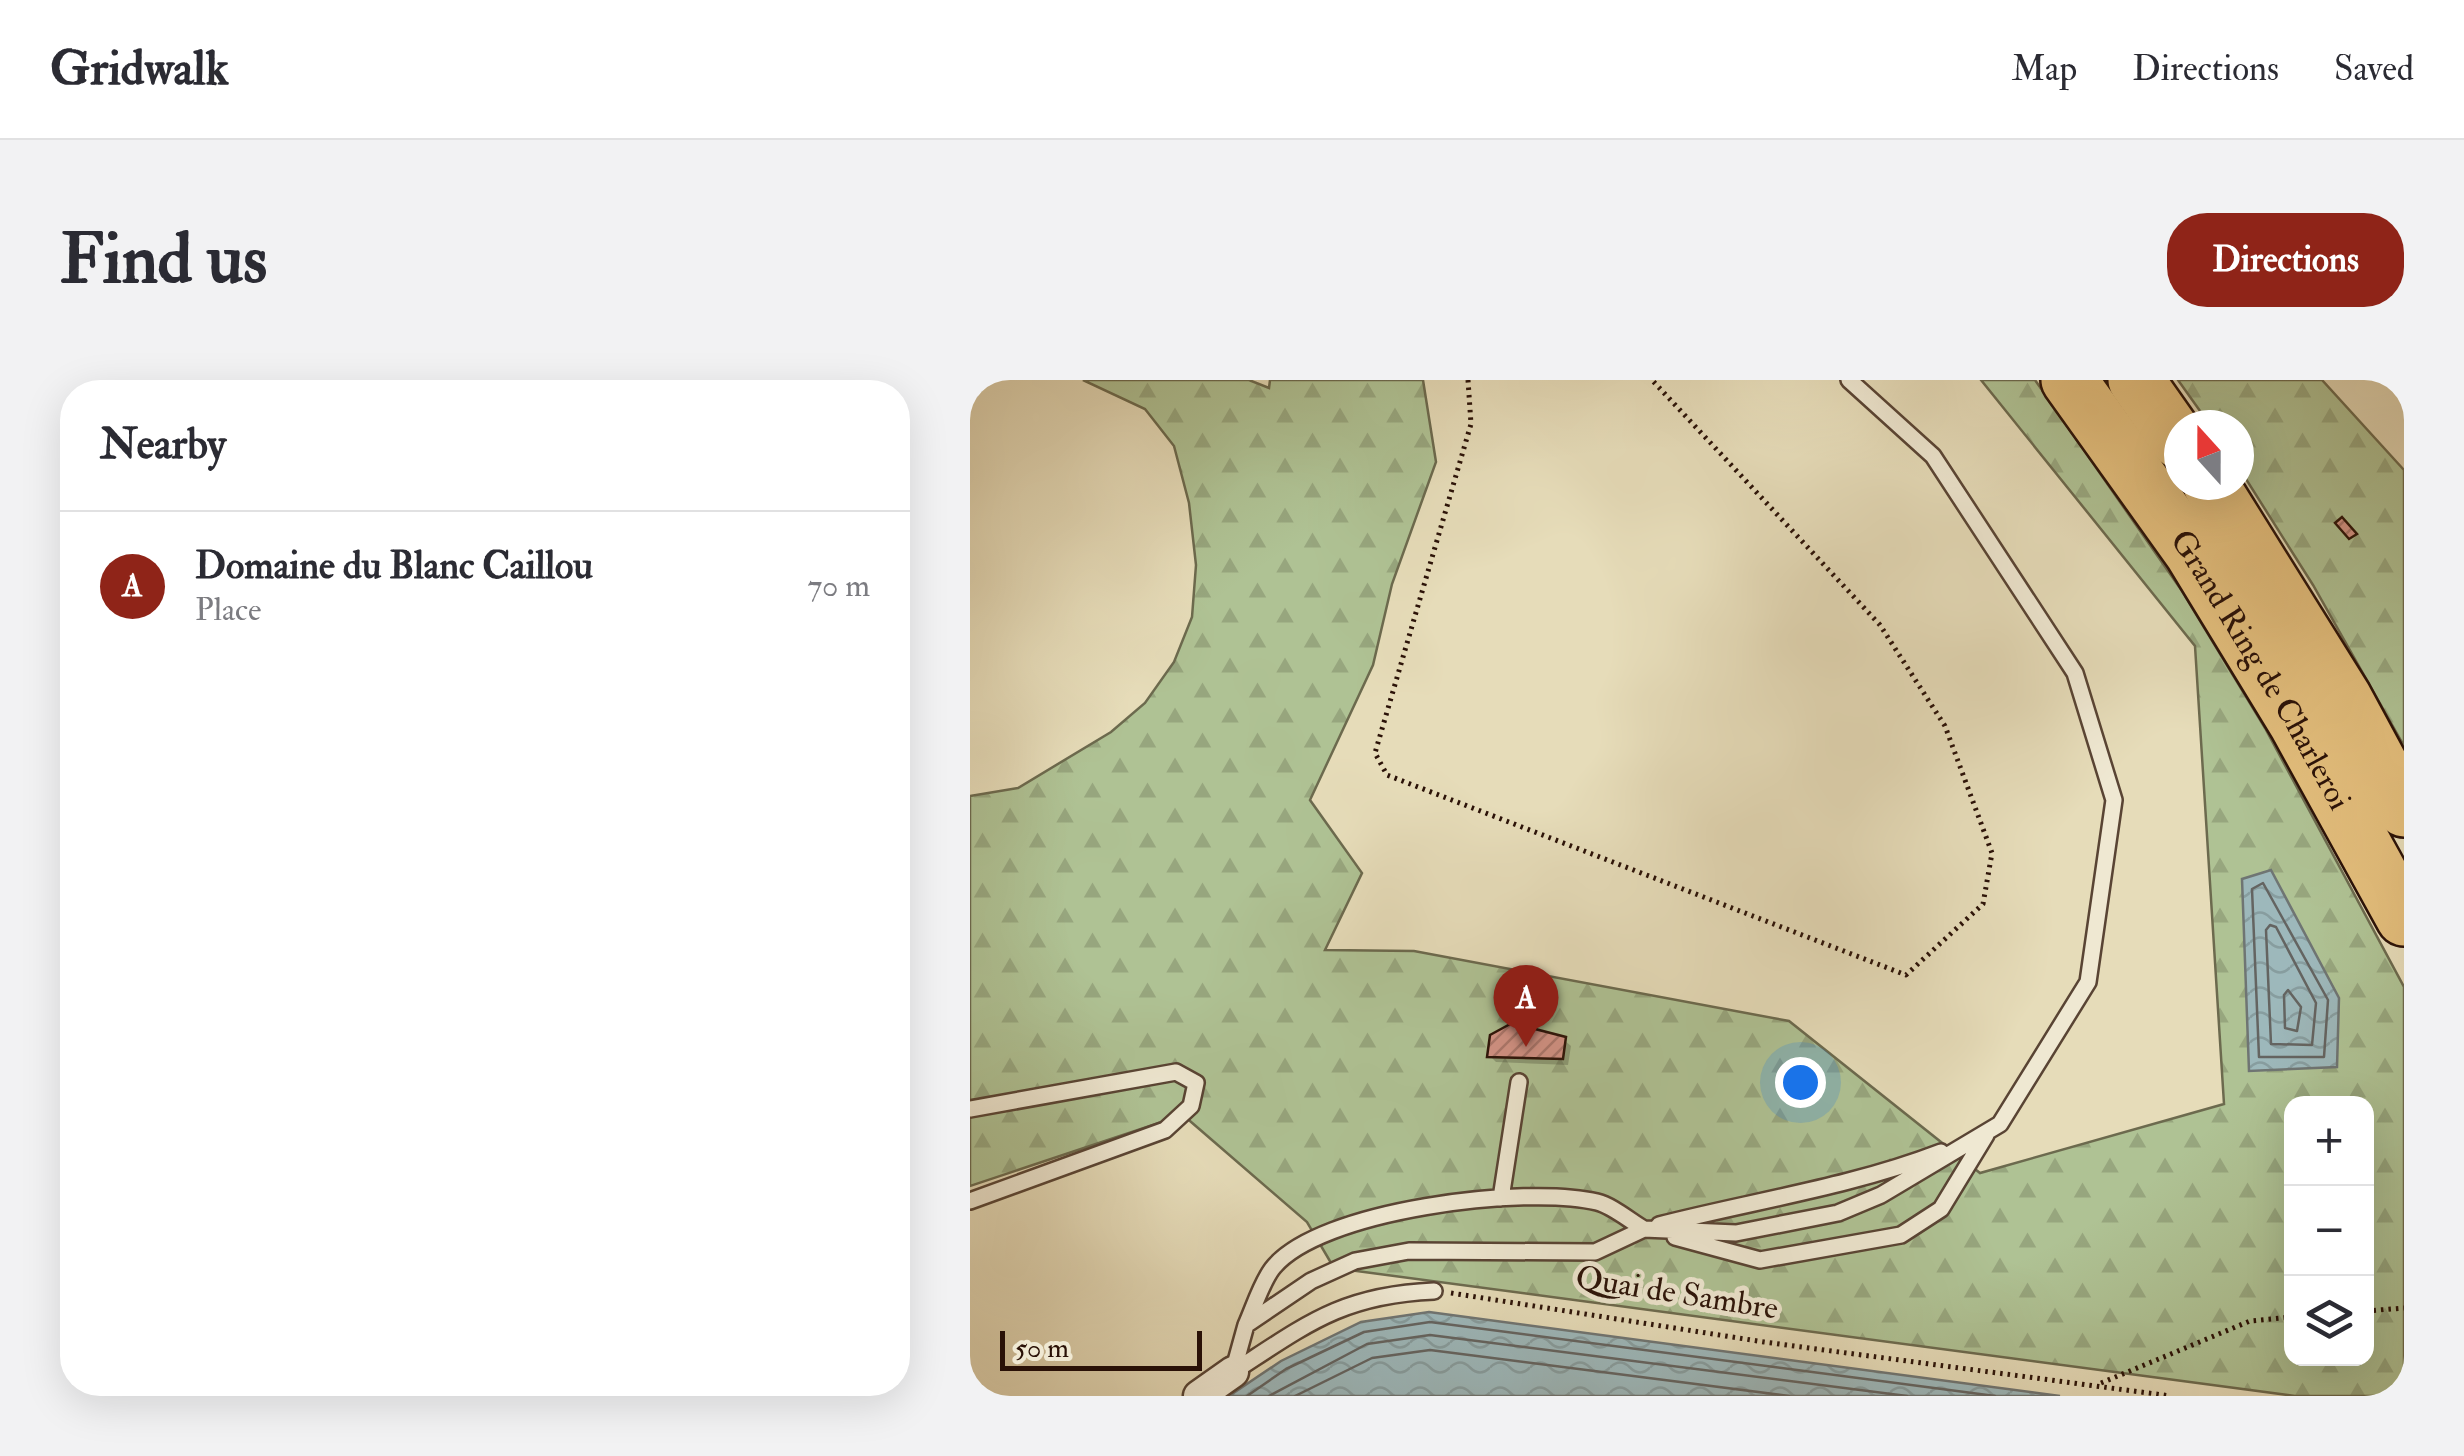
<!DOCTYPE html>
<meta charset="utf-8">
<style>
body{margin:0;font-family:"IM FELL Double Pica",serif;background:#f2f2f3;color:#2b2b33}
.controls{position:absolute;right:30px;bottom:30px;display:grid;overflow:hidden;border-radius:20px;box-shadow:0 10px 40px #0002}
.controls button{width:90px;height:90px;display:grid;place-items:center;padding:0;border:0;border-bottom:2px solid #e1e1e2;background:#fff;color:#2b2b33;font:50px sans-serif}
.compass{position:absolute;left:1194px;top:30px;width:90px;height:90px;border-radius:50%;background:#fff;box-shadow:0 10px 40px #0002;rotate:339deg}
.scale{position:absolute;left:30px;bottom:25px;width:202px;box-sizing:border-box;padding-left:10px;border:5px solid #2a1107;border-top:0;font-size:28px;line-height:35px;white-space:nowrap;color:#2a1107;-webkit-text-stroke:8px #efe8d2;paint-order:stroke}
.you{position:absolute;left:830px;top:702px;width:35px;height:35px;margin:-25px;border:8px solid #fff;border-radius:50%;background:#1a73e8;box-shadow:0 0 0 15px #1a73e833}
.badge{display:grid;place-items:center;width:65px;height:65px;border-radius:50%;background:#8f2418;color:#fff;font-size:32px;font-weight:700}
.pin{position:absolute;translate:-50% -82px;filter:drop-shadow(0 2px 5px #0008)}
.pin::after{content:'';position:absolute;top:52px;width:35px;height:30px;background:inherit;clip-path:polygon(0 0,100% 0,50% 100%)}
.list{margin:0;padding:0;list-style:none}
h2{display:flex;justify-content:space-between;align-items:center;height:130px;margin:0;padding:0 40px;font-size:42px}
h2 small{font-size:32px;font-weight:400;color:#7c7c81}
.list li{display:grid;grid-template-columns:65px 1fr auto;gap:30px;align-items:center;box-sizing:border-box;height:150px;padding:0 40px;border-top:2px solid #e1e1e2}
.list b{display:block;font-size:38px;white-space:nowrap}
.list p{margin:0;font-size:32px;white-space:nowrap;color:#7c7c81}
.list em{font-size:32px;font-style:normal;color:#7c7c81}
.icon{flex:none;width:55px;height:55px;fill:none;stroke:currentColor;stroke-width:2;stroke-linecap:round;stroke-linejoin:round}
.map{position:relative;flex:none;width:1434px;height:1016px;overflow:hidden;border-radius:40px}
header{display:flex;align-items:center;gap:60px;box-sizing:border-box;height:140px;padding:0 50px;background:#fff;border-bottom:2px solid #e1e1e2}
header strong{font-size:48px}
nav{display:flex;gap:55px;margin-inline-start:auto;font-size:35px}
.intro{display:flex;align-items:center;justify-content:space-between;box-sizing:border-box;height:240px;padding:0 60px}
h1{margin:0;font-size:70px}
.button{padding:25px 45px;border-radius:40px;background:#8f2418;color:#fff;font-size:35px;font-weight:700}
main{display:flex;gap:60px;padding:0 60px}
aside{flex:1;background:#fff;border-radius:40px;box-shadow:0 10px 40px #0002}
.map>svg:first-child{display:block}
</style>
<header>
<strong>Gridwalk</strong>
<nav><a>Map</a><a>Directions</a><a>Saved</a></nav>
</header>
<div class="intro"><h1>Find us</h1><a class="button">Directions</a></div>
<main>
<aside>
<h2>Nearby<small></small></h2>
<ul class="list">
<li><span class="badge">A</span><div><b>Domaine du Blanc Caillou</b><p>Place</p></div><em>70 m</em></li>
</ul>
</aside>
<div class="map">
<svg width="1434" height="1016" viewBox="0 0 1434 1016">
<defs>
<pattern id="forest-firs" width="22" height="20" patternUnits="userSpaceOnUse" patternTransform="scale(2.5)"><rect width="22" height="20" fill="#afc294"/><path d="M5 1l3.5 6h-7zM16 11l3.5 6h-7z" fill="#97a67e"/></pattern>
<pattern id="water-waves" width="16" height="10" patternUnits="userSpaceOnUse" patternTransform="scale(2.5)"><rect width="16" height="10" fill="#9db8bb"/><path d="M0 5q4-4 8 0t8 0" fill="none" stroke="#879d9f"/></pattern>
<pattern id="building-hatch" width="6" height="6" patternUnits="userSpaceOnUse" patternTransform="scale(2.5)"><rect width="6" height="6" fill="#d59488"/><path d="M-1 1l2-2M0 6l6-6M5 7l2-2" fill="none" stroke="#ad776d"/></pattern>
</defs>
<rect width="100%" height="100%" fill="#e6dcb9"/>
<filter id="stains"><feTurbulence type="fractalNoise" baseFrequency=".002" numOctaves="4"/><feColorMatrix values="0 0 0 0 .2 0 0 0 0 .09 0 0 0 0 .02 0 0 0 .5 -.17"/></filter>
<radialGradient id="worn" r=".72"><stop offset=".6" stop-color="#630" stop-opacity="0"/><stop offset="1" stop-color="#630" stop-opacity=".3"/></radialGradient>
<path fill="url(#forest-firs)" stroke="#6c6a4e" stroke-width="2.5" fill-rule="evenodd" d="M113,0h166l20,8 1,-8h153l13,82 -44,122 -19,81 -63,135 52,73 -37,77 89,1 375,70 191,152 244,-69 -29,-458 -214,-266h54l147,211 83,137 139,259v409h-109l-961,-128 -27,-46 -124,-107 -213,71v-390l48,-8 93,-56 34,-29 29,-41 18,-45 4,-52 -7,-62 -15,-57 -29,-37zM1322,724h74v254h-74z
M1208,0h144l82,90v276l-91,-161 -74,-117v-43h-29z"/>
<path fill="url(#water-waves)" stroke="#6f7573" stroke-width="2.5" d="M1301,490l68,128 -2,69 -88,4 -7,-192z
M459,932l631,84h-831l52,-35 80,-39z"/>
<path fill="#0003" d="M594,660l7,6 -3,19 -72,-3 -6,-6z"/>
<g fill="none" stroke-linecap="round" stroke-linejoin="round">
<path stroke="#646461" stroke-width="2.5" d="M1293,503l65,117 -4,57h-65l-7,-168z
M1300,545l6,2 40,76 -4,42 -41,-1 -5,-114z
M1318,610l13,17 -4,24 -12,-3 -1,-33z
M277,1016l39,-27 78,-37 66,-10 565,74
M299,1016l98,-52 63,-9 477,61
M325,1016l77,-38 58,-8 359,46"/>
</g>
<path fill="url(#building-hatch)" stroke="#2a1107" stroke-width="2.5" d="M1372,137l15,17 -8,5 -14,-16z
M542,643l54,14 -3,22 -76,-2 3,-22z"/>
<g fill="none" stroke-linecap="round" stroke-linejoin="round">
<g stroke="#594434" stroke-width="20">
<path id="lane" d="M0,729l206,-37 20,11 -5,23 -26,24 -195,71
M531,818l18,-116
M689,845c93,-24 191,-38 282,-73
M674,849l92,4 102,-20 43,-18 119,-71 88,-142 26,-182 -39,-127 -142,-217 -84,-76
M705,857l85,23 141,-25 40,-26 45,-74
M263,992l13,-47 65,-44 44,-20 54,-10 186,1 49,-23c-14,-8 -31,-23 -47,-27 -69,-17 -279,7 -325,67 -11,15 -18,38 -26,56
M263,992c74,-48 109,-77 201,-81"/>
</g>
<g stroke="#594434" stroke-width="35">
<path id="street" d="M229,1016l34,-24"/>
</g>
<g stroke="#2a1107" stroke-width="60">
<g id="highway">
<path id="s1" d="M1099,0l123,172 105,172 107,194"/>
<path d="M1166,0l43,61"/>
<path d="M1241,105l133,213 60,111"/>
</g>
</g>
<path stroke="#2a1107" stroke-width="5" stroke-dasharray="2.5 5" stroke-linecap="butt" d="M498,0l3,44 -96,329 12,22 519,200 77,-71 9,-51 -47,-127 -65,-101 -228,-245
M0,22l17,-22
M481,913l313,49 407,54
M1396,931l38,-3
M1131,1003l149,-62 42,-4"/>
<use href="#lane" stroke="#efe8d2" stroke-width="15"/>
<use href="#street" stroke="#efe8d2" stroke-width="30"/>
<use href="#highway" stroke="#e3be7c" stroke-width="55"/>
</g>
<g text-anchor="middle" stroke-width="10" stroke-linejoin="round" paint-order="stroke">
<g font-size="32" fill="#2a1107" stroke="#efe8d2">
<text dy="11" stroke="none"><textPath href="#s1" startOffset="348">Grand Ring de Charleroi</textPath></text>
<text transform="translate(707 912) rotate(9)" y="11">Quai de Sambre</text>
</g>
</g>
<rect width="100%" height="100%" filter="url(#stains)"/>
<rect width="100%" height="100%" fill="url(#worn)"/>
</svg>
<div class="controls">
<button>+</button>
<button>−</button>
<button><svg class="icon" aria-label="layers" viewBox="0 0 24 24"><path d="M12 4l9 5-9 5-9-5zM3 14l9 5 9-5"/></svg></button>
</div>
<svg class="compass" viewBox="-18 -18 36 36"><path d="M0-13l5 13h-10z" fill="#e53935"/><path d="M0 13l5-13h-10z" fill="#7c7c81"/></svg>
<div class="scale">50 m</div>
<div class="you"></div>
<div class="pin badge" style="left:556px;top:667px">A</div>
</div>
</main>
